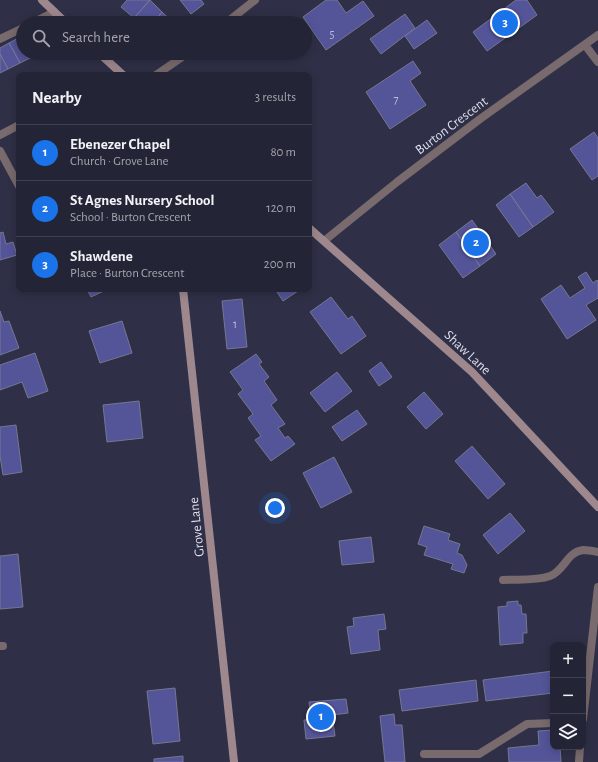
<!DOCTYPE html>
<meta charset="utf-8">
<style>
body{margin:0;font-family:"Alegreya Sans",sans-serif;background:#2b2c3d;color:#f1f3f6}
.controls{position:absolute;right:12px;bottom:12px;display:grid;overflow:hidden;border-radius:8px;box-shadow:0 2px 10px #0003}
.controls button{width:36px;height:36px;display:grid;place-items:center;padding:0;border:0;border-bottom:1px solid #404150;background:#232435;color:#f1f3f6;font:20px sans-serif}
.you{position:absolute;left:275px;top:508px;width:14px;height:14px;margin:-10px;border:3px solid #fff;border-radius:50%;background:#1a73e8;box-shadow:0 0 0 6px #1a73e833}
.badge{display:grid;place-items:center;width:26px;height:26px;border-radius:50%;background:#1a73e8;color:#fff;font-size:13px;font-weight:700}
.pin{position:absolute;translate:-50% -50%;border:2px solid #fff;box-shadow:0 1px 4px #0006}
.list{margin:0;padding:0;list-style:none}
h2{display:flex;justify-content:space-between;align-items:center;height:52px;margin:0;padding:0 16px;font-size:17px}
h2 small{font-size:13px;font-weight:400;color:#a3a4ad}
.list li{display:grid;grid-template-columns:26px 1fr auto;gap:12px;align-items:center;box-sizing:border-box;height:56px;padding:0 16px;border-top:1px solid #404150}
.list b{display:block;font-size:15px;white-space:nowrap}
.list p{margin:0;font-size:13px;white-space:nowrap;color:#a3a4ad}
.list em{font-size:13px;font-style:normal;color:#a3a4ad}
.icon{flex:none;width:22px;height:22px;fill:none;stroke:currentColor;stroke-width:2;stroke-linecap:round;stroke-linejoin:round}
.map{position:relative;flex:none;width:598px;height:762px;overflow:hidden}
.search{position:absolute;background:#232435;box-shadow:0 2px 10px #0003;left:16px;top:16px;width:296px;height:44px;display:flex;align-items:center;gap:10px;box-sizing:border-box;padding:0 14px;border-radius:22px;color:#a3a4ad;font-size:15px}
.panel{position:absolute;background:#232435;box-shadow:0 2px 10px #0003;left:16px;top:72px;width:296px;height:220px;border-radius:8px}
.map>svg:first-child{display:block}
</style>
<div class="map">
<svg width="598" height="762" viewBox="0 0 598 762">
<rect width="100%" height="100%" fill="#2f3047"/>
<path fill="#545499" stroke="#757791" d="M127,0h23l-16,18 -13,-11z
M150,0l12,12 -9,11h-14l-5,-5z
M180,0h21l3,4 -13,10z
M326,0h11l9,13 17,-12 11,15 -48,34 -23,-33z
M516,0h11l10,15 -50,36 -14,-19z
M162,12l12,11h-21z
M405,14l10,14 -34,26 -11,-15z
M427,20l10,13 -23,16 -9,-13z
M22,36l1,17h7l2,4 -12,6 -11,-20z
M9,43l11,20 -12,6 -8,-15v-6z
M0,54l8,15 -8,4z
M413,61l8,12 -11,8 16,24 -36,24 -24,-37z
M594,132l4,6v38l-6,4 -22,-31z
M526,183l11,15 4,-3 13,17 -21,15 -23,-33z
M510,194l23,33 -14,10 -23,-32z
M472,220l24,34 -16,12 -24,-34z
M3,232l3,12 7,-2 4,13 -17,5v-27z
M456,232l24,34 -17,12 -24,-33z
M586,272l7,11 4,-3 1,2v16l-12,7 10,15 -29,19 -26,-40 20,-14 9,13 15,-10 -7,-11z
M87,289h21l-17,8z
M275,289h26l-18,12z
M331,297l17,22 4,-3 14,20 -25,18 -31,-42z
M242,299l5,48 -20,2 -5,-48z
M0,311l4,11 5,-1 10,27 -19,7z
M122,321l10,32 -32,10 -11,-32z
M35,353l13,38 -20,7 -6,-16 -22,8v-25z
M256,354l6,8 -3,2 10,13 -5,4 13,19 -6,5 14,19 -7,4 7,10 3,-2 7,8 -24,17 -16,-21 6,-4 -13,-18 5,-4 -15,-20 5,-4 -13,-18z
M381,362l11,15 -13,9 -10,-15z
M337,372l15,19 -27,21 -15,-19z
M424,392l19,22 -17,15 -19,-22z
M139,401l4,37 -36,4 -4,-37z
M357,410l10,14 -25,17 -10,-14z
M16,425l6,47 -19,3 -3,-19v-29z
M472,446l33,38 -17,15 -33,-38z
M334,457l18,35 -31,16 -18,-35z
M510,513l15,18 -27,23 -15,-19z
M424,526l26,8 -2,6 12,4 -3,9 5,2 5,10 -3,8 -13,-4 2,-5 -29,-9 3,-8 -9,-3z
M371,537l3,25 -32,3 -3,-24z
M18,554l5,53 -23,2v-53z
M518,601v4h3l1,9h4l1,19h-4v10l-23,2 -2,-38 9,-1v-4z
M384,614l2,15 -8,1 2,20 -29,4 -4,-27 7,-1 -1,-8z
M553,671v22l-67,8 -3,-21z
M476,680l2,21 -76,10 -3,-21z
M175,688l5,53 -27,3 -6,-53z
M346,699l2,14 -16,2 3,21 -29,3 -2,-19 7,-1 -2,-17z
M394,714l1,11h7l3,37h-20l-5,-46z
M553,730v17h7l1,15h-52l-1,-14 31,-3 -1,-14z
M183,756v6h-29v-3z"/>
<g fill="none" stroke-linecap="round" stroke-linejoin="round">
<path stroke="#786a6d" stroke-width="8" d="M32,23l22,-11
M0,39l23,-11
M0,135l19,-10
M0,151l19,35
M503,580c15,-1 33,1 47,-4 14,-5 17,-24 33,-26 5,0 10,1 15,2
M0,646h3"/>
<path stroke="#786a6d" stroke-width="8" d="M226,23l29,-23
M585,45l13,17
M156,75l32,-22
M324,241l73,-59 83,-63 118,-84
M583,719l15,-132
M424,754h55l48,-30 26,-1
M579,762l1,-15"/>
<path stroke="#9e888e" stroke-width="8" d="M42,0l24,23
M99,53l24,22
M309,228l163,144 126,135
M183,289l51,473"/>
</g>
<g text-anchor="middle" stroke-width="3.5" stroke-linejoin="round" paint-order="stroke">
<g font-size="12" fill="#b9bbd7">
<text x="332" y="38">5</text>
<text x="396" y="103">7</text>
<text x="235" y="328">1</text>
</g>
<g font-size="14" fill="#dbddec" stroke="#2f3047">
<text transform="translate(451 125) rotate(-37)" y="5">Burton Crescent</text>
<text transform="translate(468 352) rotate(43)" y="5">Shaw Lane</text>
<text transform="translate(196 527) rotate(-96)" y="5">Grove Lane</text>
</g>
</g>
</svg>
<div class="controls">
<button>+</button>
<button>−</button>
<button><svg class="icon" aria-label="layers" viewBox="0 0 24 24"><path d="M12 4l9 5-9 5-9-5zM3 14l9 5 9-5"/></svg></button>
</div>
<div class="you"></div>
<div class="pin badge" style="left:321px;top:717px">1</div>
<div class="pin badge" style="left:476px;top:243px">2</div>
<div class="pin badge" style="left:505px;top:23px">3</div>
<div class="search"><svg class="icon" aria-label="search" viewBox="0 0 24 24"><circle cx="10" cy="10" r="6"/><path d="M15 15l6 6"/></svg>Search here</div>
<section class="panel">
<h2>Nearby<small>3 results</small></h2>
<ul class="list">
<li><span class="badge">1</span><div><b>Ebenezer Chapel</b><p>Church · Grove Lane</p></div><em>80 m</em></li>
<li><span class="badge">2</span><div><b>St Agnes Nursery School</b><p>School · Burton Crescent</p></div><em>120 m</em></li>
<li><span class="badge">3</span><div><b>Shawdene</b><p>Place · Burton Crescent</p></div><em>200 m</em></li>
</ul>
</section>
</div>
